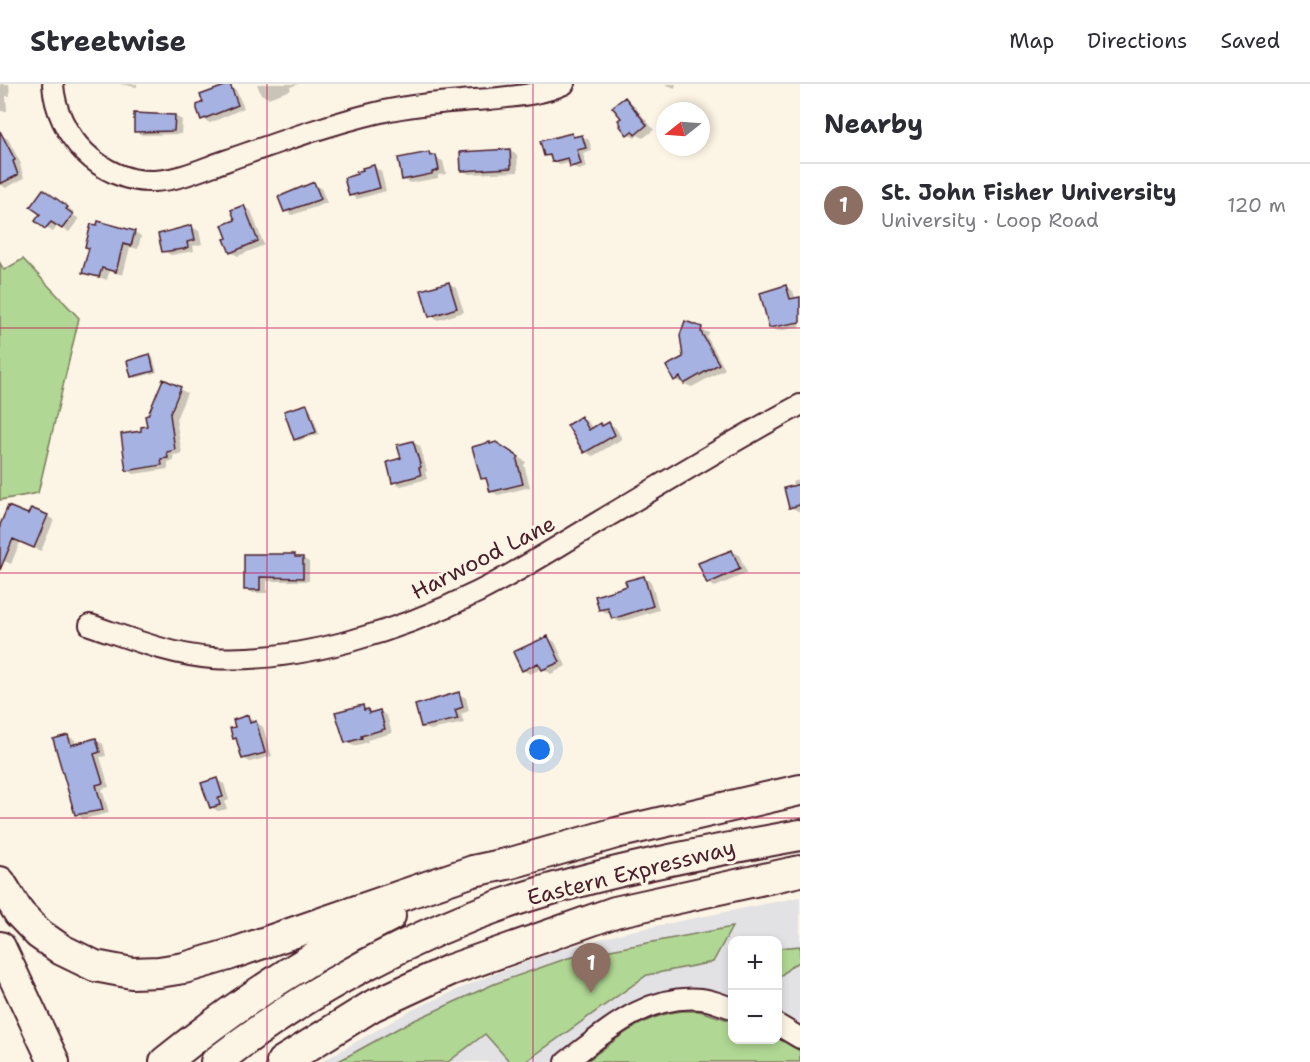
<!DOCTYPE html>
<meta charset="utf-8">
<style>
body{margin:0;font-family:"Shantell Sans",sans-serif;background:#f2f2f3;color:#2b2b33}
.controls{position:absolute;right:18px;bottom:18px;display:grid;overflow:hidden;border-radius:12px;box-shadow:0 3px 9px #0003}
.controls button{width:54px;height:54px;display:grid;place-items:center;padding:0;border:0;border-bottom:2px solid #e1e1e2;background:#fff;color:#2b2b33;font:30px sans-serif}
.compass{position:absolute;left:656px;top:18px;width:54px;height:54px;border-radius:50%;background:#fff;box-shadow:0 3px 9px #0003;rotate:253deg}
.you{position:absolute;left:540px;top:666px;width:21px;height:21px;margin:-15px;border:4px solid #fff;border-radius:50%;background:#1a73e8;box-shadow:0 0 0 9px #1a73e833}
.badge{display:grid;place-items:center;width:39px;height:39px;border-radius:50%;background:#0b8043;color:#fff;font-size:20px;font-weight:700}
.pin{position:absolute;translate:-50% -50px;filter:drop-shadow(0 2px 3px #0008)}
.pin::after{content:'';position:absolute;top:32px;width:21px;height:18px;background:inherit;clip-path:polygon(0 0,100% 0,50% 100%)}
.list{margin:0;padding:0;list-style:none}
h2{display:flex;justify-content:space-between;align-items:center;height:78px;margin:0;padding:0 24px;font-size:26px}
h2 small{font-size:20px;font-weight:400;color:#7c7c81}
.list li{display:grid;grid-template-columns:39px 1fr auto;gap:18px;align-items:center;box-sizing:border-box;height:84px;padding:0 24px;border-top:2px solid #e1e1e2}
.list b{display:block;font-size:22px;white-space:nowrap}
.list p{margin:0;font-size:20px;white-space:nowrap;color:#7c7c81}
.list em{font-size:20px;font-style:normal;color:#7c7c81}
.map{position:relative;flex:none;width:800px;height:978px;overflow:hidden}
header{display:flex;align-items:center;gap:36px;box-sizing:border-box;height:84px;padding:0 30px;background:#fff;border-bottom:2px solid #e1e1e2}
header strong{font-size:28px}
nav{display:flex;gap:33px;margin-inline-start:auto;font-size:21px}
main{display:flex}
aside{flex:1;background:#fff}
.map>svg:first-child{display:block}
</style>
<header>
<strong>Streetwise</strong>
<nav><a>Map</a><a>Directions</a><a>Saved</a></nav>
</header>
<main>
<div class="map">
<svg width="800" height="978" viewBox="0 0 800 978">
<rect width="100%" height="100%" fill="#fcf5e5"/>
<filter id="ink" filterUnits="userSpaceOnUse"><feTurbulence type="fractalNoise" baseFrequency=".0167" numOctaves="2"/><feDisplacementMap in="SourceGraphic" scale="12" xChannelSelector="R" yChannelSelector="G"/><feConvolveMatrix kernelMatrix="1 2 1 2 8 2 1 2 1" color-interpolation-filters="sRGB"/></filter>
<g filter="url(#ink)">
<path fill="#e2e1e4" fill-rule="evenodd" d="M800,813v165h-479l91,-52 77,-34 70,-26 72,-19zM732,856h46v100h-46z"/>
<path fill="#b0d793" stroke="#7d7b5f" stroke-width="1.5" d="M23,175l56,59 -41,175 -38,7v-237l4,7z
M732,843l-19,35 -66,13 -122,87h-15l-25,-28 -37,28h-111l69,-38 88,-40 74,-26z
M800,862v16l-7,3 -15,13v-30z
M682,927h17l33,10v19l46,-2 22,13v11h-214c32,-24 55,-46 96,-51z"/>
<path fill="#0003" d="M0,0h9l1,12h-4l1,15h-7z
M119,0h18v3z
M257,0h42l-9,3 1,3 -23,8 -7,-4z
M664,0h12l-1,4z
M229,1l7,5 8,18 -34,15 -7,-4z
M625,15l7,4 22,27 -11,8 -5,-3 -3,3 -7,-4 -5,-16z
M175,32l7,4 -1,14 -39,1 -7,-4z
M571,50l6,4 5,-2 7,4 3,11 -9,3 4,13 -8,3 -7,-4 -1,-4 -10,3 -15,-10z
M0,51l8,4 13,25 -1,1 4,13 -18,10 -6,-4z
M510,67l7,4 1,17 -49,2 -7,-4z
M428,70l15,7 3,13 -8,1v3l-28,5 -7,-4z
M373,83l8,4 5,20 -29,8 -7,-4 15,-24z
M314,100l7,4 6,15 -35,12 -7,-4z
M51,111l23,17 -2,2 7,5 -10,13 -11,-7 -5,7 -16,-11z
M244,123l7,4 13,34 -26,11 -7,-4 6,-31z
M192,143l7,4 3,13 -9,2 1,5 -23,4 -8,-4z
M134,148l7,4 -3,13 -8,-2 -7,28 -14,-4 -2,9 -23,-8z
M449,199l7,5 8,24 -26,8 -7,-4z
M786,203l7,4 3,9 4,-2v29l-22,4 -8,-4z
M686,239l23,10 -2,4 18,32 -33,18 -17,-7 10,-23z
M150,272l3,2 4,14 -21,6 -4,-2z
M164,297l23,12 -11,26 6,35 -9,1 1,6 -6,1v7l-34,5 -7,-4 16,-37 6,-5v-11z
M306,321l4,2 9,27 -21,7 -3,-2z
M581,334l7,4 5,7 16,-6 7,5 6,11 -29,17 -8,-4 -16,-27z
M413,358l7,4 7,25 -2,1 2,7 -26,7 -7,-4 9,-23z
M496,360l30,18 -2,3 6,22 -32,8 -7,-4 -2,-9 -7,-4z
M800,395v32h-2l-7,-4 3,-20 -2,-5z
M29,432h18l7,4 -13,31 -21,-9 -9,22 -11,-5v-28z
M732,467l7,4 8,18 -32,14 -7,-4z
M246,472h49l7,2 7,4v19h-42v12h-14l-7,-4z
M644,494l7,4 8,28 -39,12 -7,-4 -2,-6 -4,2 -7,-5z
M548,554l7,4 11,24 -15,8 -8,-6 -13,6 -7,-4z
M459,610l7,4 3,13 -8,3 3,9 -34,7 -8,-4z
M363,623l9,7 8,-3 7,5 5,17 -25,7 1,2 -14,4 -8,-4z
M248,633l15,10 9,29 -22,6 -7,-4 -5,-18 -4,-2 3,-10z
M68,652l7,4 1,5 20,-5 7,4 3,12 -6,1 9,30 -7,2 7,24 -26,6 -7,-5z
M217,696l7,4 5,16 -4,2 2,7 -9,2 -7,-4 -4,-5 -5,-18z"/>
<path fill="#a6b2e2" stroke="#4a1f2b" stroke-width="1.5" d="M230,0l8,21 -37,15 -4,-11v-4l6,-3 -3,-7z
M625,13l22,28 -12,10 -3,-4 -5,4 -7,-9 1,-1 -3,-5 3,-2 -9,-11z
M134,29l41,2 -1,16 -40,1z
M0,47l15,29 -2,1 5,14 -18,9z
M572,49l1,4 9,-2 4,13 -9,2 4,14 -11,3 -2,-9 -16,4 -2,-7 -6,1 -4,-15z
M510,65l1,19 -50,3 -1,-19z
M429,68l1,4 6,-1 3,15 -7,2v2l-30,6 -4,-22z
M374,81l6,23 -31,8 -5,-18 13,-4 -1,-2 7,-2 -1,-2z
M314,98l7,17 -37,13 -6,-15z
M43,105l25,18 -2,2 7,5 -11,15 -11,-7 -6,7 -10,-8 5,-7 -10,-7z
M244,121l14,36 -28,12 -6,-14 3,-1 -5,-13 13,-5 -4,-10z
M98,137l37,10 -4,15 -8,-2 -7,28 -14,-4 -3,9 -17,-4 7,-25 -4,-1 6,-23 6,1z
M192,141l3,15 -8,2 1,5 -4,2 -22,3 -4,-18z
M449,198l8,26 -28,9 -8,-27z
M786,201l4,14 10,-2v25l-31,6 -9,-35z
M685,237l17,6 -1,5 18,32 -35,20 -4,-7 -6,4 -8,-15 17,-9 -3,-22z
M150,270l4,17 -23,6 -4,-16z
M163,295l18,8 -11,27 5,36 -8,2 1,6 -7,1 1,6 -36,6 -5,-37 20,-3v-4l6,-1 -2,-10 3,-1z
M307,320l9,28 -22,8 -10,-29z
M581,332l8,14 11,-7 2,3 7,-4 6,13 -31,18 -17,-28z
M413,357l8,26 -2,1 2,7 -29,8 -5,-21 14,-4 -4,-13z
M490,358v2l6,-2 23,15 -2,3 6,24 -33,8 -4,-14 -5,1 -9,-32z
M800,400v21l-11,3 -5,-20z
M8,422l20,8 3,-6 17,7 -14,33 -21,-9 -13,31v-45z
M732,466l8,19 -33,15 -9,-21z
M244,470h51v3h8v21l-43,-1v13h-16z
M644,492l9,30 -41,13 -4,-11 -9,2 -4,-14 32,-10 -2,-5z
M548,552l12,26 -18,8 -4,-7 -16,8 -9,-19z
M459,608l4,15 -8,3 3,9 -37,8 -6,-22z
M363,621l1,5 4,-1 1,4 11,-3 5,19 -24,7 1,2 -17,5 -10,-31z
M248,631l2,8 6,-2 9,32 -23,6 -6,-21 -3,1 -3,-11 5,-1 -2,-7z
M68,651l3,10 25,-7 4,14 -6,2 9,29 -7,2 7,25 -28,5 -22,-76z
M217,694l6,19 -5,1 2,7 -10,3 -9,-25z"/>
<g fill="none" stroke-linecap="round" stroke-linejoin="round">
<g stroke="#4a1f2b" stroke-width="24">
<path id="minor" d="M53,0c3,51 48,99 101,97 26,-1 50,-13 74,-21 49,-17 98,-35 148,-47 37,-9 75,-11 113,-14 26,-3 51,-4 75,-15
M90,541c39,13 81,30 122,33 88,5 188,-27 266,-66 42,-21 82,-47 122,-71 66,-39 132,-80 200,-116
M778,941l22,13
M566,978c41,-31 80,-68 135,-63 11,1 21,6 31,9"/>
</g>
<g stroke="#4a1f2b" stroke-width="34">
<path id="highway" d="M0,798l19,31 20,21 23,16 33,16 37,7 27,-1 25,-4 44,-13 245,-84 38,-8 105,-30 184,-43
M0,863l54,115
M165,978c70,-57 144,-106 225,-146
M216,978c89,-70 200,-130 309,-165 90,-28 182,-45 275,-62
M282,978l90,-56 78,-36 165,-58 185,-41"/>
</g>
<use href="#minor" stroke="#fcf5e5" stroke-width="20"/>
<use href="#highway" stroke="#fcf5e5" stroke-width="30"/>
</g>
</g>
<path fill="none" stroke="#c2185b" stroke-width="1.5" stroke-opacity="0.55" d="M267,0v978M533,0v978M0,244h800M0,489h800M0,734h800"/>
<g text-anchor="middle" stroke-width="6" stroke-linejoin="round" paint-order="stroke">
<g font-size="22" fill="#4a1f2b" stroke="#fcf5e5">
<text transform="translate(483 473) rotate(-27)" y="8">Harwood Lane</text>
<text transform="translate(631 788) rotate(-14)" y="8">Eastern Expressway</text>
</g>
</g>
</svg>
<div class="controls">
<button>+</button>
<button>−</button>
</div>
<svg class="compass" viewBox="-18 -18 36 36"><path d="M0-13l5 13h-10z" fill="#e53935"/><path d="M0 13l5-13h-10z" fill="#7c7c81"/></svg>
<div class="you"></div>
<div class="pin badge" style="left:591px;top:909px;background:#8d6e63">1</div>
</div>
<aside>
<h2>Nearby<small></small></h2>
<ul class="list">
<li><span class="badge" style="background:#8d6e63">1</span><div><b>St. John Fisher University</b><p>University · Loop Road</p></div><em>120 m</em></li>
</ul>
</aside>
</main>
